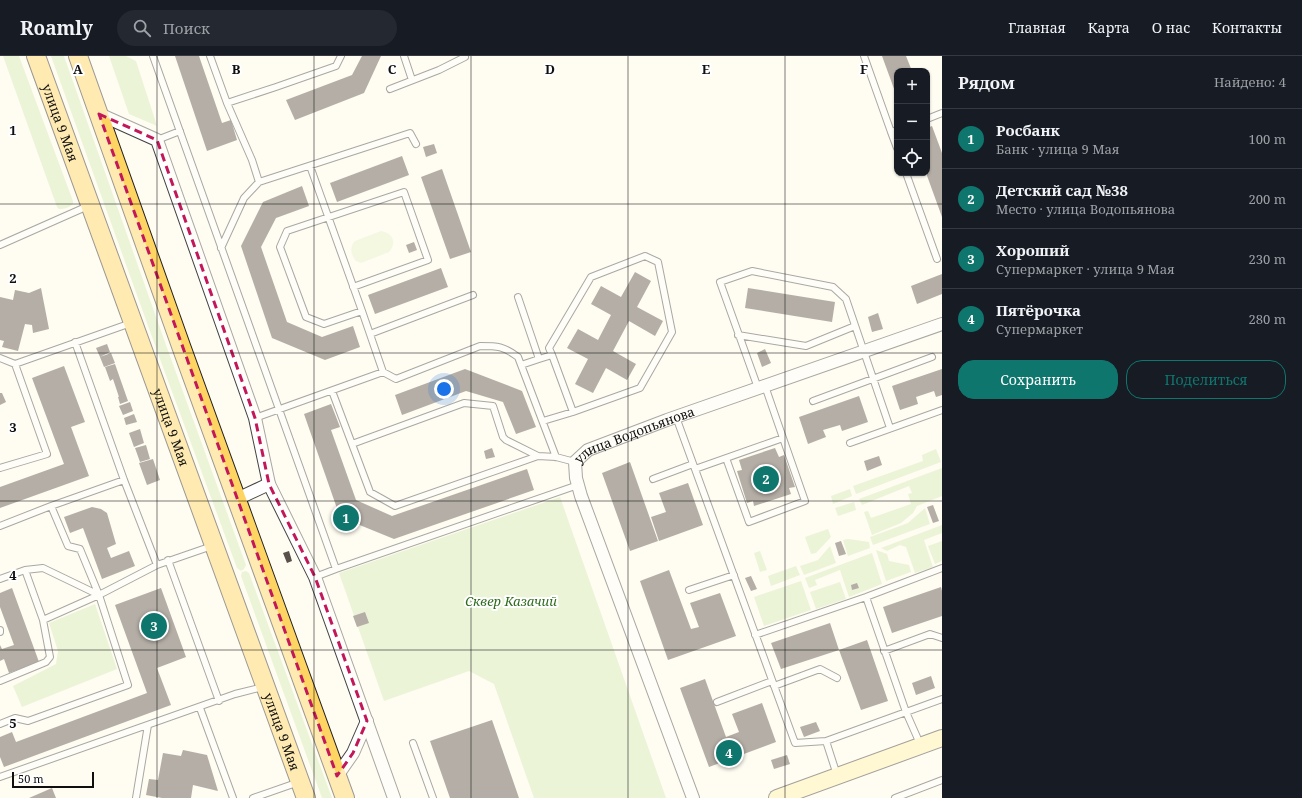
<!DOCTYPE html>
<html lang="ru">
<meta charset="utf-8">
<style>
body{margin:0;font-family:"Noto Serif",serif;background:#242831;color:#f1f3f6}
.controls{position:absolute;right:12px;top:12px;display:grid;overflow:hidden;border-radius:8px;box-shadow:0 1px 3px #0004}
.controls button{width:36px;height:36px;display:grid;place-items:center;padding:0;border:0;border-bottom:1px solid #363941;background:#171b24;color:#f1f3f6;font:20px sans-serif}
.scale{position:absolute;left:12px;bottom:10px;width:82px;box-sizing:border-box;padding-left:4px;border:2px solid #0f0f0f;border-top:0;font-size:11px;line-height:14px;white-space:nowrap;color:#0f0f0f;-webkit-text-stroke:3px #fff;paint-order:stroke}
.you{position:absolute;left:444px;top:333px;width:14px;height:14px;margin:-10px;border:3px solid #fff;border-radius:50%;background:#1a73e8;box-shadow:0 0 0 6px #1a73e833}
.badge{display:grid;place-items:center;width:26px;height:26px;border-radius:50%;background:#0f766e;color:#fff;font-size:13px;font-weight:700}
.pin{position:absolute;translate:-50% -50%;border:2px solid #fff;box-shadow:0 1px 4px #0006}
.list{margin:0;padding:0;list-style:none}
h2{display:flex;justify-content:space-between;align-items:center;height:52px;margin:0;padding:0 16px;font-size:17px}
h2 small{font-size:13px;font-weight:400;color:#9ea1a6}
.list li{display:grid;grid-template-columns:26px 1fr auto;gap:12px;align-items:center;box-sizing:border-box;height:60px;padding:0 16px;border-top:1px solid #363941}
.list b{display:block;font-size:15px;white-space:nowrap}
.list p{margin:0;font-size:13px;white-space:nowrap;color:#9ea1a6}
.list em{font-size:13px;font-style:normal;color:#9ea1a6}
.actions{display:flex;gap:8px;padding:12px 16px}
.actions a{flex:1;padding:9px 0;border:1px solid #0f766e;border-radius:16px;text-align:center;font-size:14px;color:#0f766e}
.actions .main{background:#0f766e;color:#fff}
.icon{flex:none;width:22px;height:22px;fill:none;stroke:currentColor;stroke-width:2;stroke-linecap:round;stroke-linejoin:round}
.map{position:relative;flex:none;width:942px;height:742px;overflow:hidden}
header{display:flex;align-items:center;gap:24px;box-sizing:border-box;height:56px;padding:0 20px;background:#171b24;border-bottom:1px solid #363941}
header strong{font-size:19px}
nav{display:flex;gap:22px;margin-inline-start:auto;font-size:14px}
.search{width:280px;height:36px;background:#242831;display:flex;align-items:center;gap:10px;box-sizing:border-box;padding:0 14px;border-radius:22px;color:#9ea1a6;font-size:15px}
main{display:flex}
aside{flex:1;background:#171b24}
.map>svg:first-child{display:block}
</style>
<header>
<strong>Roamly</strong>
<div class="search"><svg class="icon" aria-label="search" viewBox="0 0 24 24"><circle cx="10" cy="10" r="6"/><path d="M15 15l6 6"/></svg>Поиск</div>
<nav><a>Главная</a><a>Карта</a><a>О нас</a><a>Контакты</a></nav>
</header>
<main>
<div class="map">
<svg width="942" height="742" viewBox="0 0 942 742">
<rect width="100%" height="100%" fill="#fffcf2"/>
<path fill="#d5ecb9" d="M3,0h16l54,145v3c-4,4 -9,5 -14,5l-2,-2z
M51,0h13l102,289 80,220 -2,4 -3,2 -4,-3 -77,-209z
M109,0h17l10,5 21,65 -28,-12z
M936,393l5,13 -85,32 -3,-8 70,-25 -1,-6z
M942,412v28l-25,10 -4,7 -12,10 -29,12 -8,-23 4,-1 3,7 40,-14 -3,-10 4,-1 -3,-7 -47,19 -3,-6z
M850,433l2,7 -19,8 -2,-8z
M560,441l106,301h-132l-40,-114 -25,-13 -85,30 -45,-128z
M854,446l2,8 -18,6 -3,-8z
M925,452l5,16 -57,21 -3,-8 38,-14z
M942,469v8l-18,7 9,27 -18,6 -9,-26 -6,-2 -13,6 -6,-3z
M828,473l3,8 -15,16 -5,1 -6,-17z
M848,483l21,3 1,6 -22,8 -5,-16z
M942,485v20l-7,3 -7,-18z
M830,490l6,17 -32,12 -4,-9 18,-6z
M876,494l11,4 2,7 20,4 2,7 -25,9z
M760,495l7,19 -7,2 -6,-19z
M872,497l10,31 -33,13 -9,-27 -25,10 2,5 -8,3 -4,-10z
M796,510l4,9 -29,11 -3,-10z
M246,515l3,2 83,225h-10l-81,-222 1,-4z
M801,525l10,29 -47,16 -10,-29z
M840,526l6,17 -30,10 -6,-17z
M95,548l22,65 -95,38 -9,-21 43,-22 2,-13 -9,-28z"/>
<path fill="#e6f3cb" d="M381,175c12,2 16,12 8,21l-28,11 -5,-2c-5,-6 -7,-14 -1,-20z"/>
<path fill="#59504b" d="M175,0h24l23,67 9,-3 6,20 -30,11z
M362,0h19l-17,37 -69,27 -9,-20 66,-25z
M882,0h24l6,15h-15v26z
M932,70l10,27v64l-16,-44h1v-45z
M434,88l3,9 -11,4 -3,-10z
M402,100l7,19 -72,27 -7,-19z
M442,113l29,83 -21,7 -29,-82z
M302,130l7,20 -33,12 -15,29 26,75 35,15 31,-11 7,21 -35,13 -53,-22 -31,-92 22,-44z
M414,186l3,8 -8,3 -3,-8z
M441,212l7,19 -73,27 -7,-19z
M635,216l16,9 -14,26 26,14 -8,15 -26,-15 -16,30 23,13 -9,16 -21,-12 -13,25 -18,-9 13,-25 -21,-11 11,-19 20,11 13,-25 -20,-11 10,-18 20,11z
M942,218v20l-25,10 -6,-18z
M41,232l8,41 -16,4 -1,-8 -7,-1 -7,27 -16,-4 2,-6 -4,-1v-43l13,3 2,-10 14,3z
M748,232l87,14 -3,20 -87,-14z
M878,257l5,16 -11,3 -4,-15z
M107,288l3,8 -10,5 -4,-9z
M765,293l6,14 -9,4 -5,-14z
M111,297l4,10 -11,4 -4,-10z
M115,308l13,37 -8,3 -2,-7 5,-2 -4,2 -6,-18 -3,2 -5,-14z
M64,310l21,56 -14,5 18,49 -89,32v-21l64,-23 -32,-86z
M465,313l57,22 14,36 -20,7 -13,-32 -37,-11 -64,24 -7,-20z
M942,313v26l-6,2 -2,-6 -18,6 2,7 -18,6 -8,-24z
M0,337h2l4,9 -6,3z
M859,340l9,26 -26,9 -2,-6 -17,5 3,7 -18,7 -9,-27z
M130,346l3,9 -10,4 -4,-9z
M331,348l9,23 -9,3 25,70 36,16 135,-47 7,21 -140,49 -54,-22 -36,-103z
M134,358l3,8 -11,3 -2,-7z
M140,373l4,14 -10,4 -5,-14z
M146,389l4,14 -10,3 -5,-14z
M492,392l3,9 -9,2 -2,-8z
M775,392l4,9 5,-2 11,32 -6,1 2,6 -37,12 -1,-5 -6,2 -10,-32 5,-1 -3,-10z
M879,400l3,9 -15,6 -3,-10z
M153,403l7,21 -13,5 -8,-22z
M630,406l28,79 -28,10 -28,-78z
M688,427l15,42 -44,16 -8,-24 15,-5 -7,-19z
M933,449l6,16 -6,2 -6,-16z
M92,451l9,2 6,4 9,31 -9,4 4,10 18,-7 6,15 -33,13 -19,-51 -13,5 -6,-16z
M841,485l5,13 -7,2 -4,-13z
M289,495l3,10 -5,2 -4,-10z
M669,514l22,59 8,-2 -9,-24 30,-10 16,43 -68,24 -28,-79z
M751,520l6,13 -6,2 -6,-13z
M857,527l2,5 -7,2 -1,-5z
M941,531l1,4v25l-50,17 -9,-26z
M12,532l27,74 -30,11 -5,-14 -4,2v-16l2,4 12,-4 -14,-38v-14z
M161,532l25,69 -29,11 14,37 -167,62 -4,-10v-20l12,-5 4,10 131,-49 -32,-88z
M365,556l4,11 -12,4 -4,-11z
M830,567l9,27 28,-10 21,61 -27,9 -22,-60 -58,19 -10,-26z
M931,620l4,12 -19,7 -4,-12z
M705,623l21,58 13,-5 -7,-18 30,-11 14,39 -67,25 -29,-79z
M492,664l27,78h-69l-20,-57z
M816,666l4,9 -16,6 -4,-10z
M183,694l24,5 11,36 -25,-6 -2,13h-29l-16,-3 3,-16 9,1 5,-27 18,3z
M787,699l3,9 -16,5 -3,-9z
M52,732l4,10h-27z"/>
<g fill="none" stroke-linecap="round" stroke-linejoin="round">
<g stroke="#424242" stroke-width="8">
<path id="lane" d="M153,0l183,513
M210,0l17,47 25,57 7,22
M404,0l8,24
M864,0l27,76 6,-2
M390,33l49,-19 26,-13
M227,47l49,-16 60,-21 5,-10
M927,63l15,-6
M891,76l6,16
M157,84l23,-9
M310,110l52,145 21,61 13,7 84,-33c18,0 23,0 38,11l38,100
M906,117l31,86
M0,189l88,-39
M221,192l23,-50 15,-16 151,-49 6,11
M353,231l75,-27 -24,-68 -117,39 -7,16 26,70 18,7 38,-13
M518,241l21,62 -18,6
M370,278l103,-39
M738,279l68,11 49,-20
M75,286l49,138 33,85
M0,302l15,6 116,-41
M539,303l13,-4 -3,-7 42,-71 54,-21 13,6 14,70 -32,56 -67,24 -21,-57
M765,330l18,52
M758,332l-38,-106 32,-11 81,16 13,12 44,129
M332,335l38,101 25,14 143,-50
M813,345l119,-44
M676,361l119,326 31,-2 116,-42
M255,362l128,-46
M543,365l30,-9
M850,387l92,-33
M352,388l112,-41 29,3 10,31 3,3 32,16 18,1 19,5
M0,412l47,-14 -32,-90
M695,413l88,-31 22,63 -56,21 -23,-64
M653,423l40,-15
M0,470l51,-20 73,-26
M168,504l51,141
M315,521l21,-8 242,-84
M0,523l25,-9 18,-2 56,27 58,-30 55,-19
M689,534l45,-15
M866,541l40,115 15,34
M43,564l56,-25
M0,574v2
M755,579l111,-38 76,-29
M884,595l46,-17 12,4
M0,625l46,-19 4,-5 -7,-37 -18,-50
M774,630l46,-17 17,9
M717,646l55,-21
M200,652l33,90
M0,668l15,-6 13,3 100,-36 -29,-90 -19,-46 -12,-3 -17,-40
M826,685l11,34
M413,687l20,55
M0,721l235,-83 28,-7
M136,742l12,-73
M253,742l46,-16
M895,742l47,-18"/>
</g>
<g stroke="#424242" stroke-width="14">
<g id="street">
<path d="M99,58l58,26 98,278 14,66 46,93 79,221"/>
<path d="M237,443l32,-15"/>
<path d="M337,720l16,-23 14,-32"/>
<path id="s1" d="M693,742l-112,-302 -5,-18 -1,-16 13,-12 79,-30 275,-96"/>
</g>
</g>
<g stroke="#313131" stroke-width="18">
<path id="secondary" d="M777,742l165,-60"/>
</g>
<g stroke="#202020" stroke-width="20">
<g id="primary">
<path id="s2" d="M36,0l270,742"/>
<path d="M78,0l103,290 164,452"/>
</g>
</g>
<use href="#lane" stroke="#fff" stroke-width="6"/>
<use href="#street" stroke="#fff" stroke-width="12"/>
<use href="#secondary" stroke="#fff4ad" stroke-width="16"/>
<use href="#primary" stroke="#fed463" stroke-width="18"/>
</g>
<path d="M0 0H942V742H0ZM99,58l58,26 98,278 14,66 46,93 52,144 -14,32 -16,23z" fill="#fffcf2" fill-opacity=".55" fill-rule="evenodd"/>
<path fill="none" stroke="#c2185b" stroke-width="3" stroke-dasharray="8 5" stroke-linejoin="round" d="M99,58l58,26 98,278 14,66 46,93 52,144 -14,32 -16,23z"/>
<path fill="none" stroke="#0f0f0f" stroke-width="1" stroke-opacity="0.55" d="M157,0v742M314,0v742M471,0v742M628,0v742M785,0v742M0,148h942M0,297h942M0,445h942M0,594h942"/>
<g text-anchor="middle" stroke-width="4" stroke-linejoin="round" paint-order="stroke">
<g font-size="13" fill="#0f0f0f" stroke="#fff">
<text dy="5" stroke="none"><textPath href="#s2" startOffset="71">улица 9 Мая</textPath></text>
<text dy="5" stroke="none"><textPath href="#s2" startOffset="395">улица 9 Мая</textPath></text>
<text dy="5" stroke="none"><textPath href="#s1" startOffset="423">улица Водопьянова</textPath></text>
<text dy="5" stroke="none"><textPath href="#s2" startOffset="719">улица 9 Мая</textPath></text>
</g>
<g font-size="13" font-style="italic" fill="#2e6b1c" stroke="#fff">
<text x="511" y="550">Сквер Казачий</text>
</g>
</g>
<g font-size="13" text-anchor="middle" font-weight="bold" fill="#0f0f0f" stroke="#fff" stroke-width="4" stroke-linejoin="round" paint-order="stroke">
<text x="78" y="18">A</text>
<text x="236" y="18">B</text>
<text x="392" y="18">C</text>
<text x="550" y="18">D</text>
<text x="706" y="18">E</text>
<text x="864" y="18">F</text>
<text x="13" y="79">1</text>
<text x="13" y="227">2</text>
<text x="13" y="376">3</text>
<text x="13" y="524">4</text>
<text x="13" y="672">5</text>
</g>
</svg>
<div class="controls">
<button>+</button>
<button>−</button>
<button><svg class="icon" aria-label="locate" viewBox="0 0 24 24"><circle cx="12" cy="12" r="6"/><path d="M12 2v4M12 18v4M2 12h4M18 12h4"/></svg></button>
</div>
<div class="scale">50 m</div>
<div class="you"></div>
<div class="pin badge" style="left:346px;top:462px">1</div>
<div class="pin badge" style="left:766px;top:423px">2</div>
<div class="pin badge" style="left:154px;top:570px">3</div>
<div class="pin badge" style="left:729px;top:697px">4</div>
</div>
<aside>
<h2>Рядом<small>Найдено: 4</small></h2>
<ul class="list">
<li><span class="badge">1</span><div><b>Росбанк</b><p>Банк · улица 9 Мая</p></div><em>100 m</em></li>
<li><span class="badge">2</span><div><b>Детский сад №38</b><p>Место · улица Водопьянова</p></div><em>200 m</em></li>
<li><span class="badge">3</span><div><b>Хороший</b><p>Супермаркет · улица 9 Мая</p></div><em>230 m</em></li>
<li><span class="badge">4</span><div><b>Пятёрочка</b><p>Супермаркет</p></div><em>280 m</em></li>
</ul>
<div class="actions"><a class="main">Сохранить</a><a>Поделиться</a></div>
</aside>
</main>
